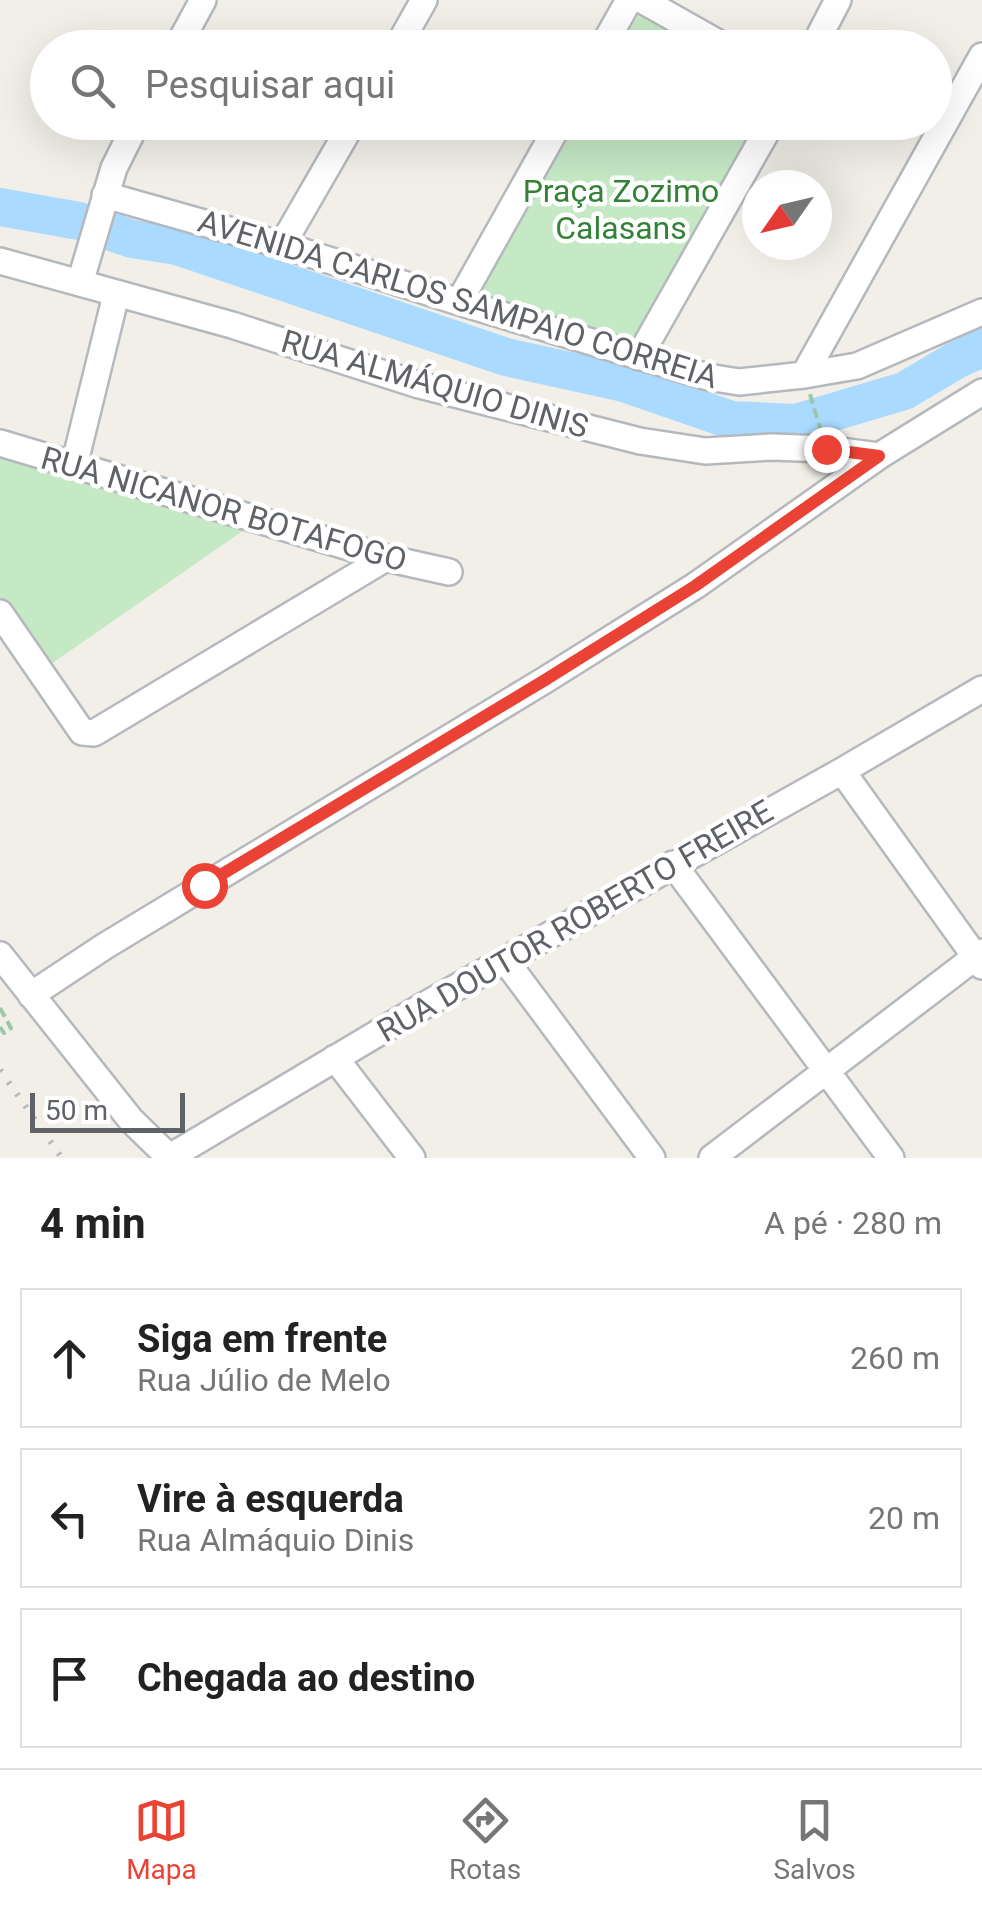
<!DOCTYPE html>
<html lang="pt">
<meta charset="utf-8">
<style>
body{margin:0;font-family:Roboto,sans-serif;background:#f2f2f2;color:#222}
.compass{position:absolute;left:742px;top:170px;width:90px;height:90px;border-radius:50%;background:#fff;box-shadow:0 10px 40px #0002;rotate:236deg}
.scale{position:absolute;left:30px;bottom:25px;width:155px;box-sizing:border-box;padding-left:10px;border:5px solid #5f6368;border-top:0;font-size:28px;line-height:35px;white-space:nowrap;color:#5f6368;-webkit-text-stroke:8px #fff;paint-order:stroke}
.stop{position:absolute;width:30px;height:30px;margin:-22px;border:8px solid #ea4335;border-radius:50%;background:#fff}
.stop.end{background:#ea4335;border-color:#fff;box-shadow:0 2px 10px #0008}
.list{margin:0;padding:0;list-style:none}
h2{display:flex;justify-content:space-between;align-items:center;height:130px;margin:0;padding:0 40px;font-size:42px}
h2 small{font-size:32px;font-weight:400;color:#767676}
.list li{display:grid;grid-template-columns:65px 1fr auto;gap:30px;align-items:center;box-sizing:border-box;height:140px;margin:0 20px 20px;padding:0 20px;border:2px solid #e0e0e0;border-radius:0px}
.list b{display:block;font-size:38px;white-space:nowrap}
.list p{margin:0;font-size:32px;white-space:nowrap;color:#767676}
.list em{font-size:32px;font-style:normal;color:#767676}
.icon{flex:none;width:55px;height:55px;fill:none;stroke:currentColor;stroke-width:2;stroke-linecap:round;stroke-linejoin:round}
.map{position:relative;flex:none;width:982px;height:1158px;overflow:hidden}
.search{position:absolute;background:#fff;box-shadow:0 10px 40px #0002;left:30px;right:30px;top:30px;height:110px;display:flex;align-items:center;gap:25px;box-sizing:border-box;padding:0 35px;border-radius:55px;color:#767676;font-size:38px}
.sheet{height:610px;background:#fff}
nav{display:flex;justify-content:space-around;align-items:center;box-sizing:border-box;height:140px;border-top:2px solid #e0e0e0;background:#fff;font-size:28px;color:#767676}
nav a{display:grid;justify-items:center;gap:5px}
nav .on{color:#ea4335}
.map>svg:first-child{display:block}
</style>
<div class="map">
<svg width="982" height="1158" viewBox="0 0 982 1158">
<rect width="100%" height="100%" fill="#f1efe8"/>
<path fill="#c5e8c5" d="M642,8l66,40h-89z
M576,123h190l-126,215 -169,-30z
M0,441l247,87 -206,143 -41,-58z"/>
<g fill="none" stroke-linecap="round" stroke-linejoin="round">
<path stroke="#aadaff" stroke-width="38" d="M0,207l79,14 53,18 45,7 329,111 118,26 107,37 65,3 108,-32 54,-32 24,-11"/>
<g stroke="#b5b8bc" stroke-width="30">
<path id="minor" d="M642,0l85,48
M177,48l26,-48
M397,48l27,-48
M602,48l27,-48
M813,48l25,-48
M105,195l177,50 177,57 249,75 31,5 65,-7 53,-9 125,-54
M282,245l71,-123
M0,261l232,64 187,60 221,56 65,10 67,-4 54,2 53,7
M80,283l34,-115 23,-46
M459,302l101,-180
M639,357l133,-235
M804,375l178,-319
M0,443l386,115 63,14
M74,466l42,-171
M0,613l82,119 12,1 292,-175
M842,771l140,195
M673,864l218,294
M0,955l131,165 39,38
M505,960l147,198
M31,995l74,-49 440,-266 150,-94 184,-130 103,-64
M335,1058l77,100
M170,1157l255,-152 417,-234 140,-82
M712,1158l270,-206"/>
</g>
<path stroke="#9cc7a9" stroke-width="4" stroke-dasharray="10 5" stroke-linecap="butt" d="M810,394l10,34
M0,1008l11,20 -7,5 -4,-6"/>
<use href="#minor" stroke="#fff" stroke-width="25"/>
<path stroke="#b6b7b8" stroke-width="6" stroke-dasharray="2.5 12" stroke-linecap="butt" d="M0,1070l62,88"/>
</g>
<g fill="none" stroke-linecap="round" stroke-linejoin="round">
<path stroke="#ea4335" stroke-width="12" d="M204,885l341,-205 150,-94 184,-130 -53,-7"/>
</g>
<g text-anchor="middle" stroke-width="9" stroke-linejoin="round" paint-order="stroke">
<g font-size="32" fill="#348238" stroke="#fff">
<text x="621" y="202">Praça Zozimo<tspan x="621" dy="37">Calasans</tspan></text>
</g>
<g font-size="32" fill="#5f6368" stroke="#fff">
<text transform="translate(458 299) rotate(17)" y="11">AVENIDA CARLOS SAMPAIO CORREIA</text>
<text transform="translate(435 384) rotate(16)" y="11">RUA ALMÁQUIO DINIS</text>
<text transform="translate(224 509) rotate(16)" y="11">RUA NICANOR BOTAFOGO</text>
<text transform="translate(575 921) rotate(-30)" y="11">RUA DOUTOR ROBERTO FREIRE</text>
</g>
</g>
</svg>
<svg class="compass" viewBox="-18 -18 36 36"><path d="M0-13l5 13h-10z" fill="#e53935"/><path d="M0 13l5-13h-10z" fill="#767676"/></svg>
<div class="scale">50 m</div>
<div class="stop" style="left:204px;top:885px"></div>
<div class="stop end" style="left:826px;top:449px"></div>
<div class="search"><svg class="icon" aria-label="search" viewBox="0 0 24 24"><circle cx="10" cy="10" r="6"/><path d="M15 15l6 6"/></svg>Pesquisar aqui</div>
</div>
<section class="sheet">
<h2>4 min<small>A pé · 280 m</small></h2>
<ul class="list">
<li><svg class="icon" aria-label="ahead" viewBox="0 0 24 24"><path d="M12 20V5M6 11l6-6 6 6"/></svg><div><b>Siga em frente</b><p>Rua Júlio de Melo</p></div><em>260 m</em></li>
<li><svg class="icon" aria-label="left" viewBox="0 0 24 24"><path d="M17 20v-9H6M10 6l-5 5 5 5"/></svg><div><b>Vire à esquerda</b><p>Rua Almáquio Dinis</p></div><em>20 m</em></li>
<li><svg class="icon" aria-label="arrive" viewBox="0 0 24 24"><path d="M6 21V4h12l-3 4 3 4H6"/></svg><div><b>Chegada ao destino</b></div></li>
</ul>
</section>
<nav>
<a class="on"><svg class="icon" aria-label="map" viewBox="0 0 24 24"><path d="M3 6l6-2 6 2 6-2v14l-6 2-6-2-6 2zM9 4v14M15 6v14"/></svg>Mapa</a>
<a><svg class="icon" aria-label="directions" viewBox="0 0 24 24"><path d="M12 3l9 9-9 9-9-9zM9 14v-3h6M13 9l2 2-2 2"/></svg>Rotas</a>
<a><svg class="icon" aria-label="saved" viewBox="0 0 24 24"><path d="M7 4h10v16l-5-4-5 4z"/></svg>Salvos</a>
</nav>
